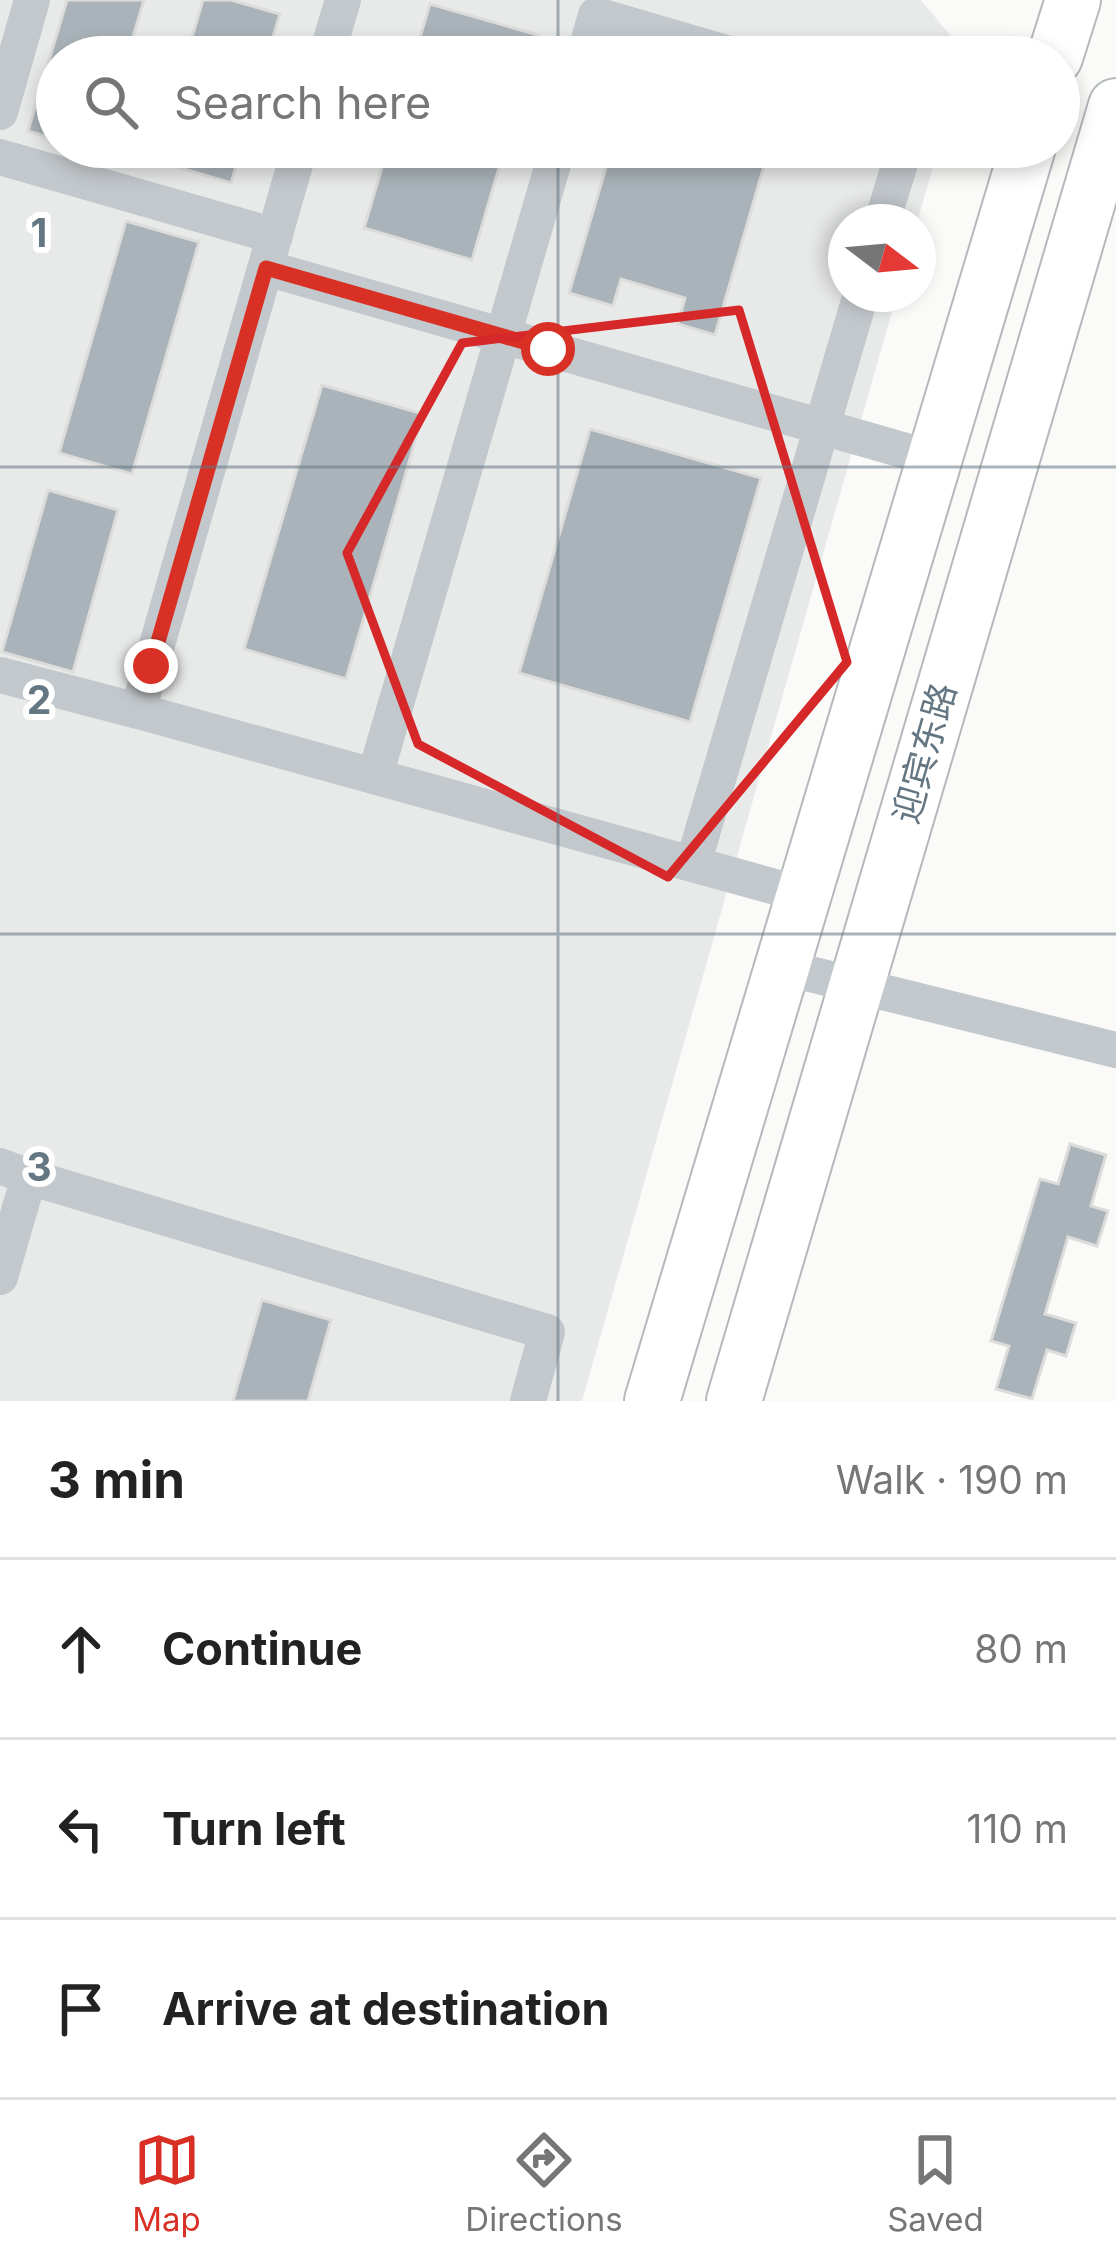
<!DOCTYPE html>
<meta charset="utf-8">
<style>
body{margin:0;font-family:Inter,"Noto Sans SC",sans-serif;background:#f2f2f2;color:#222}
.compass{position:absolute;left:828px;top:204px;width:108px;height:108px;border-radius:50%;background:#fff;box-shadow:0 6px 18px #0003;rotate:106deg}
.stop{position:absolute;width:36px;height:36px;margin:-27px;border:9px solid #d93025;border-radius:50%;background:#fff}
.stop.end{background:#d93025;border-color:#fff;box-shadow:0 3px 12px #0008}
.list{margin:0;padding:0;list-style:none}
h2{display:flex;justify-content:space-between;align-items:center;height:156px;margin:0;padding:0 48px;font-size:51px}
h2 small{font-size:39px;font-weight:400;color:#767676}
.list li{display:grid;grid-template-columns:78px 1fr auto;gap:36px;align-items:center;box-sizing:border-box;height:180px;padding:0 48px;border-top:3px solid #e0e0e0}
.list b{display:block;font-size:45px;white-space:nowrap}
.list em{font-size:39px;font-style:normal;color:#767676}
.icon{flex:none;width:66px;height:66px;fill:none;stroke:currentColor;stroke-width:2;stroke-linecap:round;stroke-linejoin:round}
.map{position:relative;flex:none;width:1116px;height:1401px;overflow:hidden}
.search{position:absolute;background:#fff;box-shadow:0 6px 18px #0003;left:36px;right:36px;top:36px;height:132px;display:flex;align-items:center;gap:30px;box-sizing:border-box;padding:0 42px;border-radius:66px;color:#767676;font-size:45px}
.sheet{height:696px;background:#fff}
nav{display:flex;justify-content:space-around;align-items:center;box-sizing:border-box;height:168px;border-top:3px solid #e0e0e0;background:#fff;font-size:33px;color:#767676}
nav a{display:grid;justify-items:center;gap:6px}
nav .on{color:#d93025}
.map>svg:first-child{display:block}
</style>
<div class="map">
<svg width="1116" height="1401" viewBox="0 0 1116 1401">
<rect width="100%" height="100%" fill="#fafaf8"/>
<path fill="#e8e9e9" d="M0,0h921l44,53 -1,4h-907v90h882l-22,75h-71v72h51l-315,1107h-582z"/>
<path fill="#aab3b9" stroke="#dcdcda" stroke-width="3" d="M67,0h77l-17,57h-70v83l-29,-9z
M203,0h28l49,14 -13,43h-81z
M430,4l108,31 -7,22h-117z
M161,147h81l-11,36 -74,-22z
M388,147h117l-33,113 -108,-32z
M612,147h138l18,5 -53,183 -37,-11 7,-26 -64,-19 -8,27 -44,-13z
M126,221l73,21 -67,232 -73,-21z
M322,385l101,29 -77,265 -102,-30z
M590,429l171,49 -71,244 -171,-49z
M48,490l70,20 -45,162 -71,-20z
M1070,1144l36,11 -15,51 17,5 -11,35 -29,-9 -23,77 31,9 -10,33 -19,-6 -15,49 -36,-10 13,-43 -18,-5 49,-162 18,5z
M262,1300l69,20 -23,81h-75z"/>
<g fill="none" stroke-linecap="round" stroke-linejoin="round">
<g stroke="#b4b9bd" stroke-width="58">
<path id="highway" d="M1055,57l18,-57
M652,1401l376,-1254
M734,1401l382,-1295"/>
</g>
<path stroke="#c3c8cc" stroke-width="36" d="M326,57l17,-57
M584,57l12,-42 144,42
M0,112l32,-112
M300,147l-162,564 666,184
M0,157l275,79
M882,222l23,-75
M266,268l668,191
M0,675l138,36
M375,776l183,-629
M693,864l168,-570
M782,967l334,83
M0,1166l29,11 -29,100
M29,1177l518,155 -19,69"/>
<use href="#highway" stroke="#fff" stroke-width="54"/>
</g>
<g fill="none" stroke-linecap="round" stroke-linejoin="round">
<path stroke="#d93025" stroke-width="15" d="M151,666l115,-398 282,81"/>
</g>
<path fill="none" stroke="#d62828" stroke-width="9" stroke-linejoin="round" d="M739,310l108,352 -179,215 -250,-133 -71,-191 115,-210z"/>
<path fill="none" stroke="#657683" stroke-width="3" stroke-opacity="0.55" d="M558,0v57M558,147v1254M0,467h1116M0,934h1116"/>
<g text-anchor="middle" stroke-width="12" stroke-linejoin="round" paint-order="stroke">
<g font-size="36" fill="#657683" stroke="#fff">
<text transform="translate(924 753) rotate(-74)" y="13">迎宾东路</text>
</g>
</g>
<g font-size="39" text-anchor="middle" font-weight="bold" fill="#657683" stroke="#fff" stroke-width="12" stroke-linejoin="round" paint-order="stroke">
<text x="39" y="247">1</text>
<text x="39" y="714">2</text>
<text x="39" y="1181">3</text>
</g>
</svg>
<svg class="compass" viewBox="-18 -18 36 36"><path d="M0-13l5 13h-10z" fill="#e53935"/><path d="M0 13l5-13h-10z" fill="#767676"/></svg>
<div class="stop" style="left:548px;top:349px"></div>
<div class="stop end" style="left:151px;top:666px"></div>
<div class="search"><svg class="icon" aria-label="search" viewBox="0 0 24 24"><circle cx="10" cy="10" r="6"/><path d="M15 15l6 6"/></svg>Search here</div>
</div>
<section class="sheet">
<h2>3 min<small>Walk · 190 m</small></h2>
<ul class="list">
<li><svg class="icon" aria-label="ahead" viewBox="0 0 24 24"><path d="M12 20V5M6 11l6-6 6 6"/></svg><div><b>Continue</b></div><em>80 m</em></li>
<li><svg class="icon" aria-label="left" viewBox="0 0 24 24"><path d="M17 20v-9H6M10 6l-5 5 5 5"/></svg><div><b>Turn left</b></div><em>110 m</em></li>
<li><svg class="icon" aria-label="arrive" viewBox="0 0 24 24"><path d="M6 21V4h12l-3 4 3 4H6"/></svg><div><b>Arrive at destination</b></div></li>
</ul>
</section>
<nav>
<a class="on"><svg class="icon" aria-label="map" viewBox="0 0 24 24"><path d="M3 6l6-2 6 2 6-2v14l-6 2-6-2-6 2zM9 4v14M15 6v14"/></svg>Map</a>
<a><svg class="icon" aria-label="directions" viewBox="0 0 24 24"><path d="M12 3l9 9-9 9-9-9zM9 14v-3h6M13 9l2 2-2 2"/></svg>Directions</a>
<a><svg class="icon" aria-label="saved" viewBox="0 0 24 24"><path d="M7 4h10v16l-5-4-5 4z"/></svg>Saved</a>
</nav>
